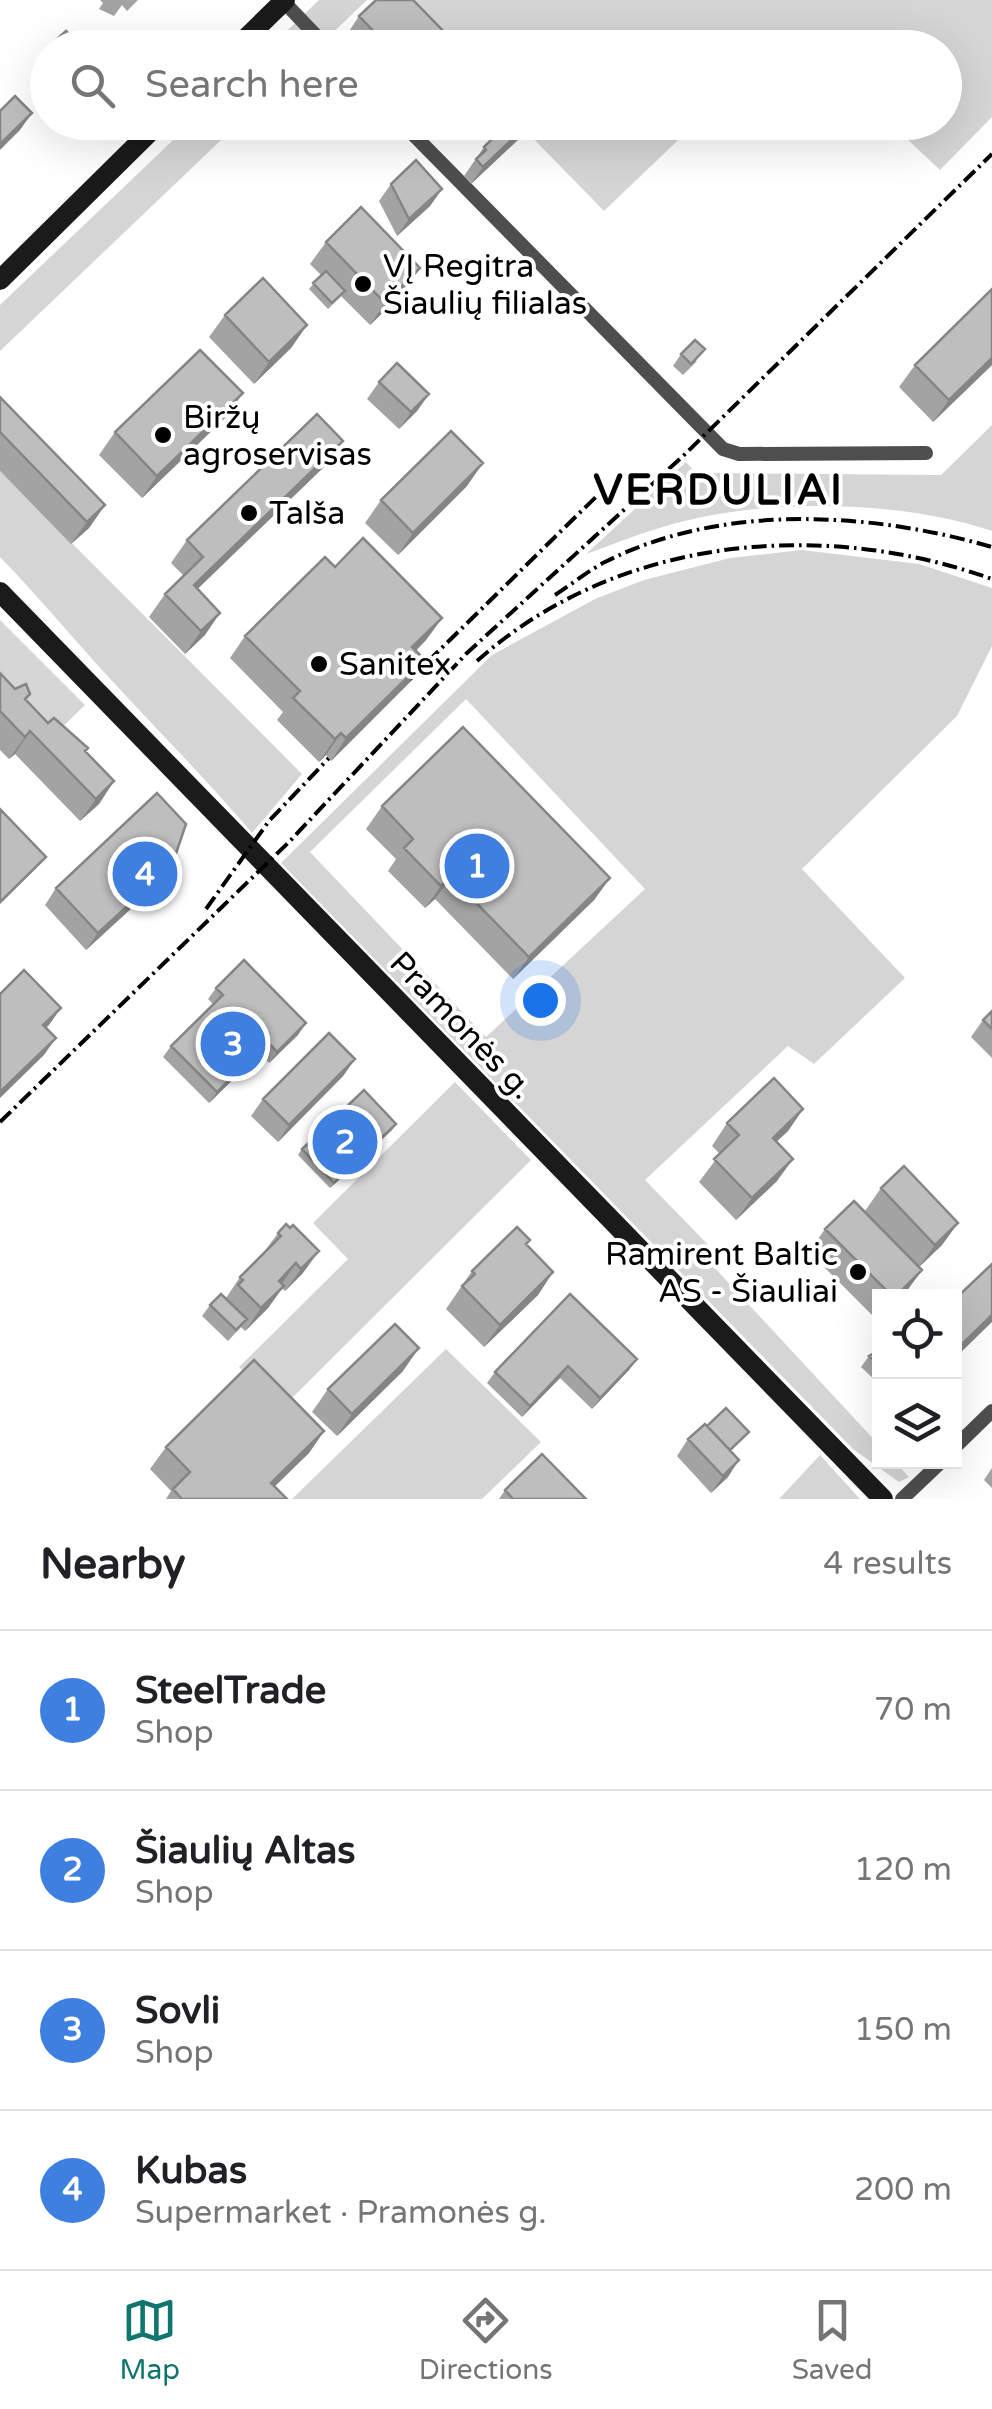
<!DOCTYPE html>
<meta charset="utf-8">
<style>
body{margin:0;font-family:"Varela Round",sans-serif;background:#f6f6f6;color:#202124}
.controls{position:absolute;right:30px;bottom:30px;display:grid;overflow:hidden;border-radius:0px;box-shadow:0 10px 40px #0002}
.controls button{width:90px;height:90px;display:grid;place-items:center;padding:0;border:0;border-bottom:2px solid #e0e0e0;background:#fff;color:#202124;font:50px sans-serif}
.you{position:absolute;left:540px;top:1000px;width:35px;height:35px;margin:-25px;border:8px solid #fff;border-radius:50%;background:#1a73e8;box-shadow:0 0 0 15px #1a73e833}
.badge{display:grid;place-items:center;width:65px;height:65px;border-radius:50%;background:#0f766e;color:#fff;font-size:32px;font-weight:700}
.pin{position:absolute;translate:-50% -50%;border:5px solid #fff;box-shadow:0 2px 10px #0006}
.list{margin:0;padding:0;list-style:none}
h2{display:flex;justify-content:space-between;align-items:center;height:130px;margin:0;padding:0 40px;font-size:42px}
h2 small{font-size:32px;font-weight:400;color:#757577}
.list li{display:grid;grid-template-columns:65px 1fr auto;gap:30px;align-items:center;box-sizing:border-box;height:160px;padding:0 40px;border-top:2px solid #e0e0e0}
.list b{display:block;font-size:38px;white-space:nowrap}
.list p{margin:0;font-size:32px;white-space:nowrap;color:#757577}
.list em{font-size:32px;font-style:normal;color:#757577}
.icon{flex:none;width:55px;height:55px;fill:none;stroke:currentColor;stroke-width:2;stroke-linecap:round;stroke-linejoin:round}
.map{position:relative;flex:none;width:992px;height:1499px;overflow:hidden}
.search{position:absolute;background:#fff;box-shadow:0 10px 40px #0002;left:30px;right:30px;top:30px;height:110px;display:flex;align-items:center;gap:25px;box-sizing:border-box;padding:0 35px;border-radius:55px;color:#757577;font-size:38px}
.sheet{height:770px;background:#fff}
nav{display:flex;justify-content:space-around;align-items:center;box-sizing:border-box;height:140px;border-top:2px solid #e0e0e0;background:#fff;font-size:28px;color:#757577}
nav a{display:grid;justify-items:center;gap:5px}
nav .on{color:#0f766e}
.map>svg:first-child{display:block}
</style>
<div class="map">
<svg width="992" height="1499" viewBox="0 0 992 1499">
<rect width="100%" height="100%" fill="#fff"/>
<path fill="#d5d5d5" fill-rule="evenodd" d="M319,0h48l-49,47 -49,1z
M389,0h603v117l-52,53 -50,-47 54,-1v-74l-135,-1 -18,-16 -17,17 -335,-1z
M191,123h48l-239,228v-46z
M518,123h178l-92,88z
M992,425v106c-92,-31 -226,-33 -319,-7 -30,8 -59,20 -87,30l100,-92 10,11 245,2z
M0,471l302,303 -50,59c-44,-52 -91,-99 -137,-149 -39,-42 -75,-86 -115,-127z
M802,550l117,14 73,24v58l-35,70 -155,153 103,109 -91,86 -26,-18 -143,134 76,78 -8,8 166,179 1,17h15l14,15 -10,5 -46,-33 -572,-586 211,-208 103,-56 49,-19 86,-22zM466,699l179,190 -159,148 -176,-185z
M0,620l85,85 -35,34 -50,-49z
M455,1082l76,78 -248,247 -44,-40 109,-108 -35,-36z
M446,1349l95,93 -59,57h-190z
M820,1455l40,44h-81z"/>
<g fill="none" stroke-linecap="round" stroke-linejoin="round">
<path stroke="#4e4e4e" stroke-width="14" d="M283,1l45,47
M401,122l322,327 16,5 187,-1
M954,1448l38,-37
M902,1499l39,-37"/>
<path stroke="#1b1b1b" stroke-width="20" d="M236,48l49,-48
M0,280l160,-158
M0,592l883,907"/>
<path stroke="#000" stroke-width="4" stroke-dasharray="15 5 2.5 5" stroke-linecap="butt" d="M555,595c17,-11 34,-25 52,-34 116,-58 264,-49 385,-14
M477,661c140,-125 345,-143 515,-82
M408,681l196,-192
M206,909l63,-88 60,-63
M0,1122l289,-280 178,-189 215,-196 310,-303"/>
</g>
<path fill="#a3a3a3" d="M100,0h38l-11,11 -5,-6 -8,11 -15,-7 4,-6z
M359,16l94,25 -5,7h-96l-8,-9z
M57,39l26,9h-31z
M521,137l-50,47 -7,-8 20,-29z
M391,184l51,5 -12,17 -33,30 -18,-35z
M326,242l79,49 -35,34 -29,-29 -13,13 -19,-20 12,-14 -11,-11z
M992,289v76l-59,57 -34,-35 16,-22z
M225,315l82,10 -16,23 -37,36 -45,-47z
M681,354l16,7 -14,14 -10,-9z
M379,382l50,12 -12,17 -18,18 -32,-30z
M0,397l105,108 -16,23 -18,16 -71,-73z
M227,416l-85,82 -43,-43 16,-23z
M327,464l-130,125 8,46 -20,19 -36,-37 16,-23 19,-18 -13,-13 16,-23z
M467,486l-69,69 -33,-32 16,-23z
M335,567l107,51 -16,22 -10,11 -7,32 -78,78 -5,-6 -7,7 -42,-42 6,-8 -53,-54 15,-22z
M0,673l48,50 37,28 29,30 -15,23 -19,17 -65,-67 -6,5 -9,-9z
M382,806l228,72 -16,22 -81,79 -78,-80 -10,9 -37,-37 8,-12 -30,-30z
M160,882l-74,68 -41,-45 11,-17z
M216,988l82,47 -29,28 -9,-10 -51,50 -46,-46 8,-11 42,-42 -5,-5z
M992,1011v47l-21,-21 12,-17z
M355,1059l-12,17 -65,66 -27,-26 12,-17z
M803,1109l-15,22 -12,11 1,39 -41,39 -37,-38 21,-28 -8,-8 15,-23z
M392,1130l-62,58 -32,-33 4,-6z
M881,1188l77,35 -16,22 -23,22 3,3 -19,26h-23l-2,25 -69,-69 16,-23 80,24 -40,-42z
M286,1224l17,49 -18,18 -3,-3 -14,20 -23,23 -4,-4 -13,14 -26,-25 8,-11 16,-7 14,-21 22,-22 16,-22z
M530,1240l-4,5 27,27 -15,23 -54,52 -38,-38 26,-38z
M880,1350v35l-19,-18 8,-11z
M637,1359l-8,11 -37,39 -32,-31 -38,39 -35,-34 8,-11z
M403,1371l-66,65 -25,-24 16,-23z
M707,1426l42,6 -18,19 -3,26 -17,16 -34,-37 11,-17z
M324,1431l-15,22 -35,33 13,13h-121l5,-8 -21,-22 16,-22z
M992,1468v20l-8,-8z
M505,1490l81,9h-87z"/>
<path fill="#858585" d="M32,113l-12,17 -20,20v-6z
M531,122l-10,15 -50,47 12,-17z
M442,189l-12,17 -33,30 12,-17z
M420,268l-15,23 -35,34 15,-22z
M307,325l-16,23 -37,36 15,-22z
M992,358v7l-59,57 16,-22z
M243,393l-16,23 -85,82 15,-22z
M429,394l-12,17 -18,18 12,-17z
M343,441l-16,23 -149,144 16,-23z
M483,463l-16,23 -69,69 15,-22z
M105,505l-16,23 -18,16 16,-22z
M220,613l-15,22 -20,19 16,-23z
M442,618l-16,22 -30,30 16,-23z
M425,660l-16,23 -78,78 15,-23z
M30,731l-15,23 -6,5 16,-22z
M341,733l-15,22 -7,7 16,-23z
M114,781l-15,23 -19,17 16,-22z
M46,857l-4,5 -42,42v-2z
M172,865l-12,17 -74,68 12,-17z
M451,877l-16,22 -10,9 16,-22z
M610,878l-16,22 -81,79 16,-22z
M61,1008l-12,17 -17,17 11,-17z
M306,1023l-8,12 -29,28 8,-11z
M56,1038l-12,17 -44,43v-6z
M268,1042l-8,11 -51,50 8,-11z
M355,1059l-12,17 -65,66 11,-17z
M803,1109l-15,22 -31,29 16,-22z
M396,1124l-4,6 -62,58 4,-5z
M793,1159l-16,22 -41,39 16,-22z
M958,1223l-16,22 -23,22 16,-22z
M319,1251l-16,22 -18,18 16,-22z
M296,1263l-16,23 -1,-5z
M922,1270l-19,26h-7z
M553,1272l-15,23 -54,52 16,-22z
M284,1286l-16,22 -23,23 16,-23z
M992,1315v7l-38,37v-7z
M419,1348l-16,23 -66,65 15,-22z
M637,1359l-8,11 -37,39 8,-11z
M568,1366l-8,12 -38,39 8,-11z
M324,1431l-15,22 -47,46 9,-16z
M739,1460l-11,17 -17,16 12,-17z"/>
<path fill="#bebebe" stroke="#858585" stroke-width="2.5" d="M376,0h37l40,41 -7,7h-56l-31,-32z
M66,31l17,17h-17l-9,-9z
M15,96l17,17 -32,31v-33z
M509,122h21l-47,45 -7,-8 10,-9 -2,-3z
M416,160l26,29 -33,30 -18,-35z
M361,207l59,61 -35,35 -59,-61z
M326,271l19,20 -13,12 -19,-20z
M263,278l44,47 -38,37 -44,-47z
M992,289v69l-43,42 -34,-35z
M695,340l10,9 -14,15 -10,-10z
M200,350l43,43 -86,83 -42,-44z
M397,363l32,31 -18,18 -32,-30z
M0,397l105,108 -18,17 -87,-90z
M317,414l26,27 -149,144 26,28 -19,18 -36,-37 38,-37 -16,-17z
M451,431l32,32 -70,70 -32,-33z
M363,538l79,80 -30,29 13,13 -79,78 -5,-5 -6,6 -42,-41 7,-7 -55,-55 80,-79 10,10z
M0,673l15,16 11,-5 4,10 -5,5 23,24 6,-5 34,30 -3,3 29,30 -18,18 -66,-68 -5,6 -25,-26z
M463,727l147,151 -81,79 -78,-80 -10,9 -37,-38 9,-9 -31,-33z
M157,793l29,31 -14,41 -74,68 -42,-45z
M0,809l46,48 -46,45z
M244,960l62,63 -29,29 -9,-10 -51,50 -46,-46 52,-51 -7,-7z
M24,970l37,38 -18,17 13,13 -56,54v-98z
M992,1011v18l-9,-9z
M329,1033l26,26 -66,66 -26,-26z
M774,1078l29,31 -30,29 20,21 -41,39 -38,-39 25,-24 -12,-12z
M364,1090l32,34 -62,59 -32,-34z
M904,1166l54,57 -23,22 -54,-57z
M854,1201l68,69 -26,26h-4l-67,-67z
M286,1224l4,4 3,-3 26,26 -18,18 -5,-6 -17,18 5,5 -23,22 -23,-23 5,-5 -3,-3 41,-41 -3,-3z
M517,1227l13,13 -4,4 27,28 -53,53 -38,-39 13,-12 -3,-3z
M992,1264v51l-38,37v-52z
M221,1294l26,25 -11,11 -26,-25z
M570,1294l67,65 -37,39 -32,-32 -38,40 -35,-34z
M395,1324l24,24 -67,66 -24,-25z
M880,1350v16l-11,-10z
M254,1360l70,71 -53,52 16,16h-105l-9,-10 17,-17 -24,-25z
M726,1408l23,24 -19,18 -23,-24z
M705,1424l34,36 -16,16 -35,-37z
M542,1454l44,45h-73l-8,-9z"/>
<g fill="#000" stroke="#fff" stroke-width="4">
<circle cx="363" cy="284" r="10"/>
<circle cx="163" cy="435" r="10"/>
<circle cx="249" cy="513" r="10"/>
<circle cx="319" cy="664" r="10"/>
<circle cx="858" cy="1272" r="10"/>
</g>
<g text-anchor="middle" stroke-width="8" stroke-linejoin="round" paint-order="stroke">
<g font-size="32" fill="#000" stroke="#fff" text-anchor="start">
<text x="383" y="277">VĮ Regitra<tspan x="383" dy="37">Šiaulių filialas</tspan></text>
<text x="183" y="428">Biržų<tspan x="183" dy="37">agroservisas</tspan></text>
<text x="269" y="524">Talša</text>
<text x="339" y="675">Sanitex</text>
<text x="838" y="1265" text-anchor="end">Ramirent Baltic<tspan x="838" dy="37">AS - Šiauliai</tspan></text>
</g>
<g font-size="32" fill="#000" stroke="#fff">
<text transform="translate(462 1025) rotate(46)" y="11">Pramonės g.</text>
</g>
<g font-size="42" font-weight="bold" letter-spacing="2.5" fill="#000" stroke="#fff">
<text x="719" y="504">VERDULIAI</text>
</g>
</g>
</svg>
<div class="controls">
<button><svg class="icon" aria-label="locate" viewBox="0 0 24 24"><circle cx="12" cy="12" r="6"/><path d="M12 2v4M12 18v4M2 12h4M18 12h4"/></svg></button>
<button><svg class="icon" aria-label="layers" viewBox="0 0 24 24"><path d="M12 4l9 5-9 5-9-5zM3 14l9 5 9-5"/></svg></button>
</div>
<div class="you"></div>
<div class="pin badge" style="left:477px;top:866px;background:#3f7fe0">1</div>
<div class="pin badge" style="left:345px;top:1142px;background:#3f7fe0">2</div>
<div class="pin badge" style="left:233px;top:1044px;background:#3f7fe0">3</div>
<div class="pin badge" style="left:145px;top:874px;background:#3f7fe0">4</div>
<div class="search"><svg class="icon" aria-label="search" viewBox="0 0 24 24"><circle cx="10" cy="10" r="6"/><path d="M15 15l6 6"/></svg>Search here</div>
</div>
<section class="sheet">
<h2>Nearby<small>4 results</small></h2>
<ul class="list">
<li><span class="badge" style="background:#3f7fe0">1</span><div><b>SteelTrade</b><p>Shop</p></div><em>70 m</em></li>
<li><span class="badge" style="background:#3f7fe0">2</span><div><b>Šiaulių Altas</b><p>Shop</p></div><em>120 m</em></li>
<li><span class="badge" style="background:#3f7fe0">3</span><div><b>Sovli</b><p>Shop</p></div><em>150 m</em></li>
<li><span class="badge" style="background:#3f7fe0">4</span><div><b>Kubas</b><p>Supermarket · Pramonės g.</p></div><em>200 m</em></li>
</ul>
</section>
<nav>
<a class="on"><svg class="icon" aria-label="map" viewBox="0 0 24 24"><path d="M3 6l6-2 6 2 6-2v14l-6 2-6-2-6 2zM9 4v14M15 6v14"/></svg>Map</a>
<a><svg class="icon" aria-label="directions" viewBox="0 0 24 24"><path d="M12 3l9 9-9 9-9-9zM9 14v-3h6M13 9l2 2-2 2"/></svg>Directions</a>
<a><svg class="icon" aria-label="saved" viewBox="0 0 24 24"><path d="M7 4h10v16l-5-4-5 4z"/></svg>Saved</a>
</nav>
